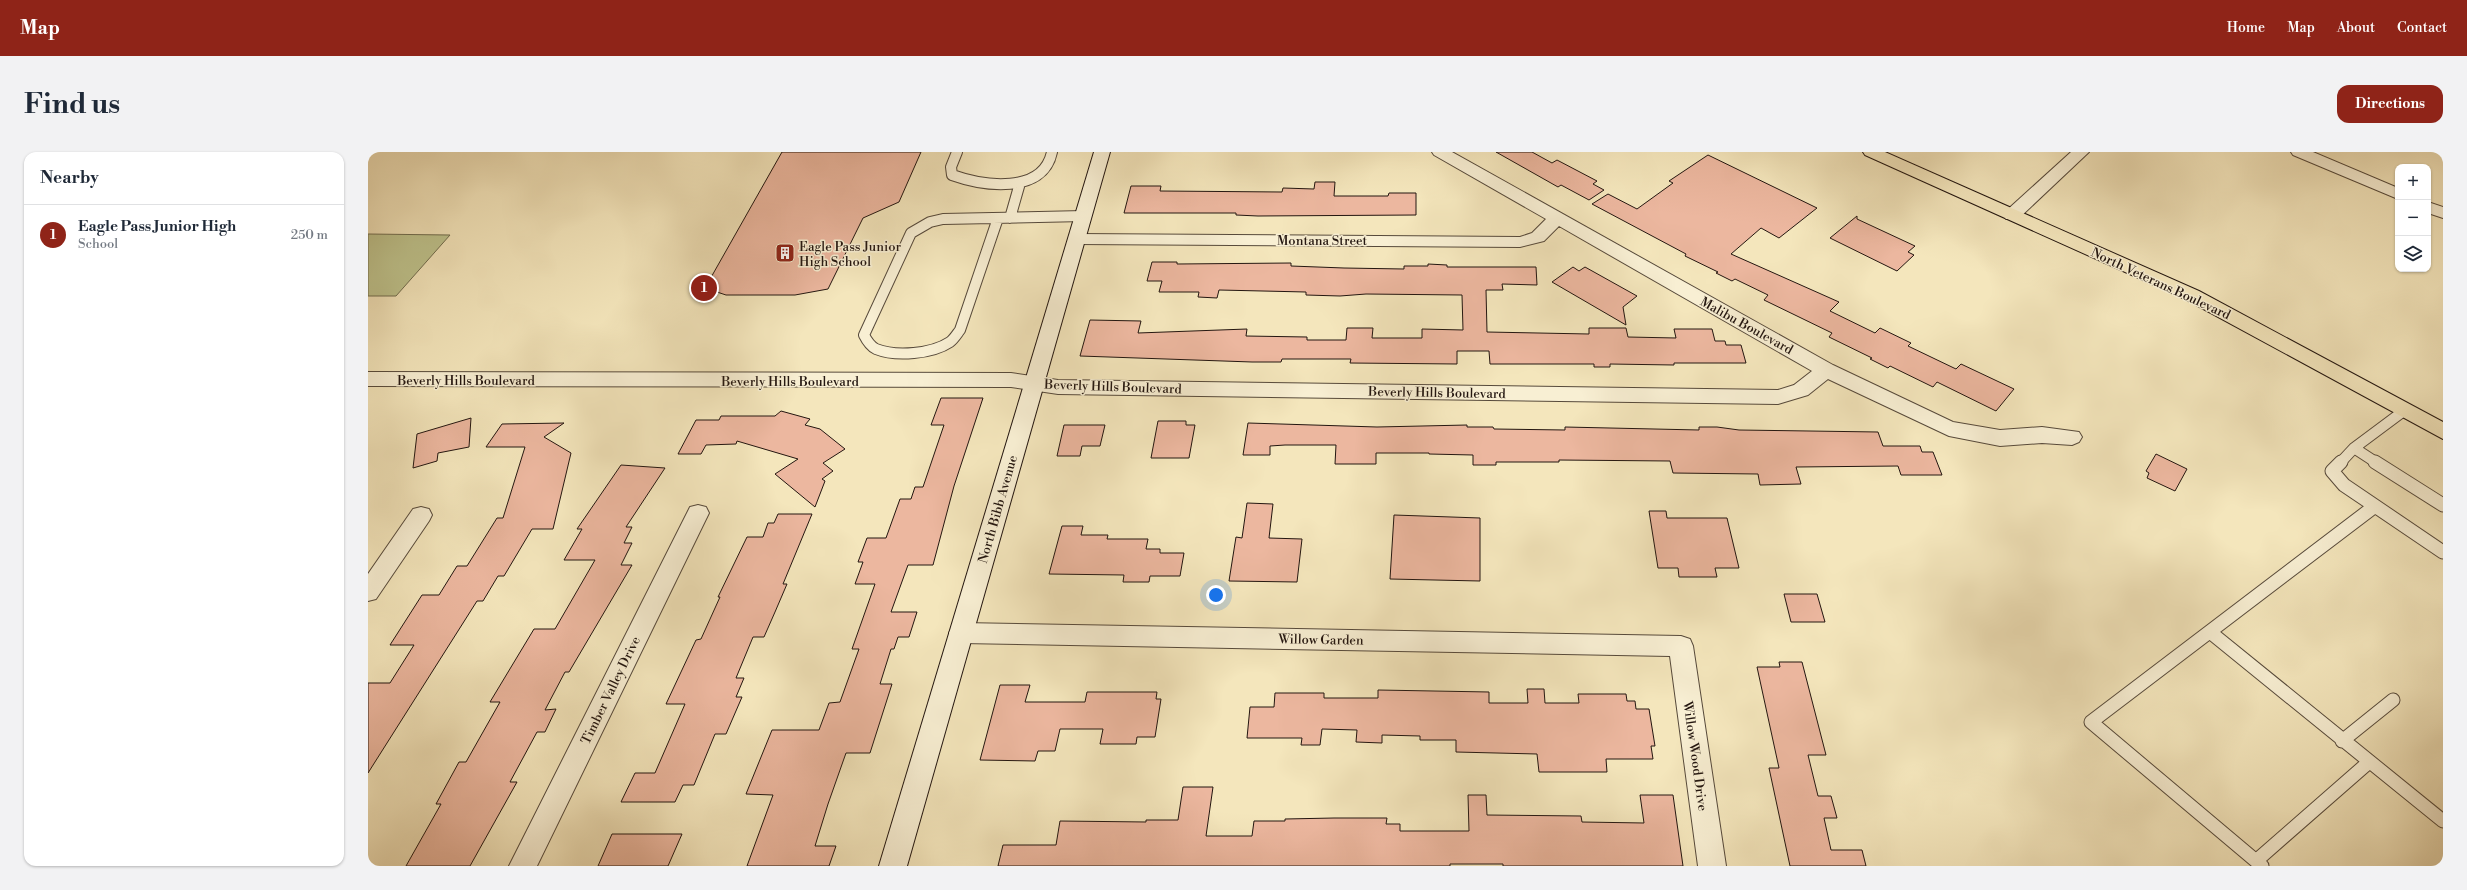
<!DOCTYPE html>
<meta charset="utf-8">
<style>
body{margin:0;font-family:"Libre Bodoni",serif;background:#f2f2f3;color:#1f2937}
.controls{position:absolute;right:12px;top:12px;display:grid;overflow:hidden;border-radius:8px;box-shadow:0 1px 3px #0004}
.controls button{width:36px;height:36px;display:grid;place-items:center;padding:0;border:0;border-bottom:1px solid #e0e1e3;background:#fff;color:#1f2937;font:20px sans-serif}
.you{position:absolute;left:848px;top:443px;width:14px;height:14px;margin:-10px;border:3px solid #fff;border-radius:50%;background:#1a73e8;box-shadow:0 0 0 6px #1a73e833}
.badge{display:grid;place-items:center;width:26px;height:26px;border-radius:50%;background:#8f2418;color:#fff;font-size:13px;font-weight:700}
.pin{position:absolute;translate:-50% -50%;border:2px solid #fff;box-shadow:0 1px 4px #0006}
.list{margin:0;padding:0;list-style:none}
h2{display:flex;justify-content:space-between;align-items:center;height:52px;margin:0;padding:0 16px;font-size:17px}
h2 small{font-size:13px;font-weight:400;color:#747a83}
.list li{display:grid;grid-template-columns:26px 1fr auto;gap:12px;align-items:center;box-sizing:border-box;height:60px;padding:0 16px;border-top:1px solid #e0e1e3}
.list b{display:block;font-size:15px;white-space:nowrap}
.list p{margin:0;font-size:13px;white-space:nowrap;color:#747a83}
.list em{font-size:13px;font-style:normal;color:#747a83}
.icon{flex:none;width:22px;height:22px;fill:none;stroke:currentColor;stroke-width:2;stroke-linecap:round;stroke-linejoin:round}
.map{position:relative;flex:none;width:2075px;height:714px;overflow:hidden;border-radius:12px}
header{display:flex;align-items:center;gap:24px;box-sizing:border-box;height:56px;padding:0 20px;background:#8f2418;color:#fff}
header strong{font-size:19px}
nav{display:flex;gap:22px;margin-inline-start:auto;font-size:14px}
.intro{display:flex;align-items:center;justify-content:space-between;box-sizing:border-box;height:96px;padding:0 24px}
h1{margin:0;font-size:28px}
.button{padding:10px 18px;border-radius:12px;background:#8f2418;color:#fff;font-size:14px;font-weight:700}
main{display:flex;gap:24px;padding:0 24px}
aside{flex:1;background:#fff;border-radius:12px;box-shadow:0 1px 3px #0004}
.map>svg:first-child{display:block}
</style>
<header>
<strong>Map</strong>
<nav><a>Home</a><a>Map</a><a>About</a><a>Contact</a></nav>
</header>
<div class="intro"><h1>Find us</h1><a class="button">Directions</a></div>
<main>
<aside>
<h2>Nearby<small></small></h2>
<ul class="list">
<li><span class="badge">1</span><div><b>Eagle Pass Junior High</b><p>School</p></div><em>250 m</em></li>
</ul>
</aside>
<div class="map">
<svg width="2075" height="714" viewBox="0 0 2075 714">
<rect width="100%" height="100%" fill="#f4e6bc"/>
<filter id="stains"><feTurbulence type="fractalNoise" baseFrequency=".005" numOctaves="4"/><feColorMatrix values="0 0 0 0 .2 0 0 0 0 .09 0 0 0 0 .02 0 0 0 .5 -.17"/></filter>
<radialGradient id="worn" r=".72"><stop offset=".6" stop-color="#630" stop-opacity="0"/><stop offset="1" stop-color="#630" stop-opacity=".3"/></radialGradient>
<path fill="#bfc48e" stroke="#716d4f" d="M0,82l82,1 -54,61h-28z"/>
<path fill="#ecb79f" stroke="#231610" d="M414,0h139l-22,50 -36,16 -35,71 -33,6h-69l-21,-7z
M1128,0h36l20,11 5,-3 40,21 -4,3 11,6 -15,10 -28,-15 -3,2z
M1340,3l109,53 -38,30 -18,-10 -30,26 108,48 -9,9 45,22 5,-5 31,15 -3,3 48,23 5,-5 53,25 -18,22 -59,-29 -4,5 -43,-21 -2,2 -18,-9 2,-1 -43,-21 3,-4 -68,-33 4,-5 -33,-16 -3,2 -16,-8 2,-1 -33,-16 1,-2 -94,-50 16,-10 29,15 36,-26 -4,-2z
M947,30h20l-1,14h54l1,-3h27v22l-158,1 -22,-1v-2h-112l7,-27h30l-1,5 122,1 1,-4 31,1z
M1489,64v3l58,27 -7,6 6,3 -17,16 -67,-33z
M784,110h25v2l114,-1v3l53,2 60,1v-3h24v-2l19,1v2h89l1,18 -35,-1 1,6h-17l1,42 102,2v-6h37l2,9 48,1 -2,-9h38l3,12h10l1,4h15l5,18h-72v2l-64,-1v3h-16v-3h-104l-1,-13h-32v13l-107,-1 1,-4h-69l-1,3h-29l-172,-6 10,-36 51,1 -3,12 109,-4 -1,7 61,1v3h39l1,-12h26l-1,10h50v-9l41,1 -1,-35 -96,-1 -26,2 -34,-1v-3l-87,-2 -2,8 -19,-1 1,-5h-40l3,-11h-15z
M1205,115l6,4 6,-4 52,29 -14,11 3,18 -74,-43z
M573,246h42l-29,88 -21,79h-25l-17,47h26l-8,25h-11l-4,12h-3l-11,35h12l-22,69h-24l-18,51 -13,42h21l-7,20h-82l26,-71 -27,-1 26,-64h47l10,-27 11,-1 19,-53h-7l23,-65h-20l8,-22h-5l9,-24h19l14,-39h11l4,-12h8l21,-62h-13z
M413,259l29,8 -5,6 15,4 25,20 -22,14 10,8 -11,8 3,2 -10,26 -40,-33 23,-15 -61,-18 -1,3 -30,1 -5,9h-23l18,-34h23l2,-4h54z
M103,266l-2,29 -31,6 -1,8 -24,7 4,-34z
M790,269h28v4h9l-6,33h-38z
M196,271l-20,14 27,16 -18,76h-21l-28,47h-6l-15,25h-6l-109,172v-90h22l24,-38h-24l32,-50h17l18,-29h10l30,-48h6l22,-71h-39l16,-23z
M880,271l129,4 90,-2v2h26l1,2 71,1v-3l134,3v-3h18l22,3 139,2 5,14h37l2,6h11l9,23h-41l-3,-9 -102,1 5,17 -41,1 -2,-11 -85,-1 -3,-12 -111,-1v2h-63v3h-23v-10l-44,-1v-1h-53v11h-41l1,-19h-51l-15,1v9h-27z
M696,273h41l-5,21h-18l-2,10h-23z
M1788,302l31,15 -12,22 -28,-13 2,-5 -3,-2z
M253,313l44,3 -39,59h6l-8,16h8l-11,22h11l-63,107h-4l-20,38 11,-1 -11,23h-8l-27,50h7l-47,84h-64l35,-62h-5l23,-42h7l34,-60h-10l44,-73h21l40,-69h-31l18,-31h-5z
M879,351l26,1 -4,34 33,1 -5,43 -68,-1 7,-44 6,1z
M1281,359h17l1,7h60l12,50h-24l2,9h-38l-1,-9h-20z
M410,362h34l-29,70h4l-12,28 -11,25h-11l-17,41h8l-8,19h6l-16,37h-11l-21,51h-11l-8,17h-54l14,-29h20l30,-69h-19l30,-64 5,-1 19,-42h-2l29,-60h16l5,-14h6z
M1026,363l86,3v63l-90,-2z
M694,374h21l-2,9h27l-1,4h41l-2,10h14v4h24l-4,23h-30l-1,6h-26l1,-7 -75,-1z
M1416,442h33l8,28h-34z
M1411,510h23l24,93h-18l10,41h13l6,22h-13l7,32h31l4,16h-76l-21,-98h10l-22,-101h23z
M632,533h30l-5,17h60l2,-10h70l-1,7h5l-6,38h-18l-1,7h-36l3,-15h-43l-5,22h-17l-3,10 -55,-1z
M1159,537h17l1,14h34l-1,-9h48l1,7h8l1,8h13l6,37h-4l2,13h-47l1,13h-68l-2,-18 -81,-2v-12h-36v-4l-38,-1v8l-26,-1 1,-12 -35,-1 -2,16h-19l1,-7h-55l3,-31h24l1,-14h49v5h54v-8l111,2v11h39z
M815,635h30l-7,49h46l2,-15h31v-2l49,-1h53l-1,6h14v7h69l-1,-36h18l1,20 94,1 1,6 62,1 -4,-28h33l10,71h-180v-2h-53v2h-452l5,-21h53l4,-24 86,1v-2h32z
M244,682h70l-14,32h-70z"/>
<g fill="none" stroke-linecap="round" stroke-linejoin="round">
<g stroke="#574a3b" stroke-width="12">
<path id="service-far1" d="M589,0l-6,15 1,8c31,11 91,20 100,-23
M630,66l-38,112c-3,4 -6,9 -10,12 -18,12 -54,15 -74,7 -6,-3 -9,-8 -12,-14l47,-102 19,-11 13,-3 141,-3
M642,66l10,-35
M1986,296l23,15
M1972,311l14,-15 51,-38"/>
</g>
<g stroke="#574a3b" stroke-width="15">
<path id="service" d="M1973,310l-9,9 12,14 99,67
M2007,310l68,43
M1842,480l233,189
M1974,589l51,-41
M1888,709l113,-99
M1894,714l-171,-144 284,-216"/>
</g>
<g stroke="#574a3b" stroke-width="2">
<path id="minor" d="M1064,0h20l381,213 120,57 47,8 42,-3 37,5 3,5 -3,5 -7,3 -30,-2 -42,3 -51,-10 -121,-57 -20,16 -30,9 -720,-10 -47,-7 -643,-1v-14l643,1 47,7 720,10 16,-5 18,-14 -253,-145 -15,15 -24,6 -443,-3 -6,-1 -3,-4 3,-4 6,-1 443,3 12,-4 14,-14 -112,-64z
M1703,0h18l-71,67h-12l-3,-4 3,-4z
M1923,0h22l85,36v11l-105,-44z
M2060,50l15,5v11l-15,-5z
M330,353l8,2 3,6 -172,353h-28l178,-353 3,-6z
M53,355l8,2 3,6 -3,6 -53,78 -8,2v-27l45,-65z
M593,471l720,13 9,3 3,7 33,220h-28l-28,-210 -709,-13 -8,-3 -4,-7 4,-7z"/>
</g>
<g stroke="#231610" stroke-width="2">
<path id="secondary" d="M726,0h16l-203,714h-28z"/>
</g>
<g stroke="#231610" stroke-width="2">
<path id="trunk" d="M1495,0h22l314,139 244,131v17l-258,-140 -320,-144z"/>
</g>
<use href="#service-far1" stroke="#f8efd3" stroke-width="10"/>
<use href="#service" stroke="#f8efd3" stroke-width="13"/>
<use href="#minor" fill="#f8efd3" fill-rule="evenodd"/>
<use href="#secondary" fill="#f8efd3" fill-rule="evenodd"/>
<use href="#trunk" fill="#f4e6bc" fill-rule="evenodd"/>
</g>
<defs>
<g id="building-square" transform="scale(1)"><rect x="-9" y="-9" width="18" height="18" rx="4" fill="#8f2418" stroke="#f8efd3"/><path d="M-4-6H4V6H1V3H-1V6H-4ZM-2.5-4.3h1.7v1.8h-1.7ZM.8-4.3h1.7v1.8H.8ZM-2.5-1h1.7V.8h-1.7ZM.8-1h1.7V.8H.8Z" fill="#fff"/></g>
</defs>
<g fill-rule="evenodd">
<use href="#building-square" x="417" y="101"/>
</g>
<g text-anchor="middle" stroke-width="3" stroke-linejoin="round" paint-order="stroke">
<g font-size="13" fill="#231610" stroke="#f8efd3">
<text x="954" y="93">Montana Street</text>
<text transform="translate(1793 131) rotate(25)" y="5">North Veterans Boulevard</text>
<text transform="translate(1379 173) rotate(29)" y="5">Malibu Boulevard</text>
<text x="98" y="233">Beverly Hills Boulevard</text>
<text x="422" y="234">Beverly Hills Boulevard</text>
<text transform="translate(745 234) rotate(2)" y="5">Beverly Hills Boulevard</text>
<text transform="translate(1069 240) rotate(1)" y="5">Beverly Hills Boulevard</text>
<text transform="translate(629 357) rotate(-74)" y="5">North Bibb Avenue</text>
<text transform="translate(953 487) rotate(1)" y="5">Willow Garden</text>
<text transform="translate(242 538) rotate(-64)" y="5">Timber Valley Drive</text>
<text transform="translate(1328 604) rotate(82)" y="5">Willow Wood Drive</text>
</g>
<g font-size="13" fill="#231610" stroke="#f8efd3" text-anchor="start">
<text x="431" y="99">Eagle Pass Junior<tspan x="431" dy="15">High School</tspan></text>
</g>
</g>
<rect width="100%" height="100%" filter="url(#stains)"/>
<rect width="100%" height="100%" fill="url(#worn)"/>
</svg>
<div class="controls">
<button>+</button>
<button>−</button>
<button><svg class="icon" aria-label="layers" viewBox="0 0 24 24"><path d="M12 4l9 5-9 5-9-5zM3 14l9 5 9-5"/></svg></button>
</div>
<div class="you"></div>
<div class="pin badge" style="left:336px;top:136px">1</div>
</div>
</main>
